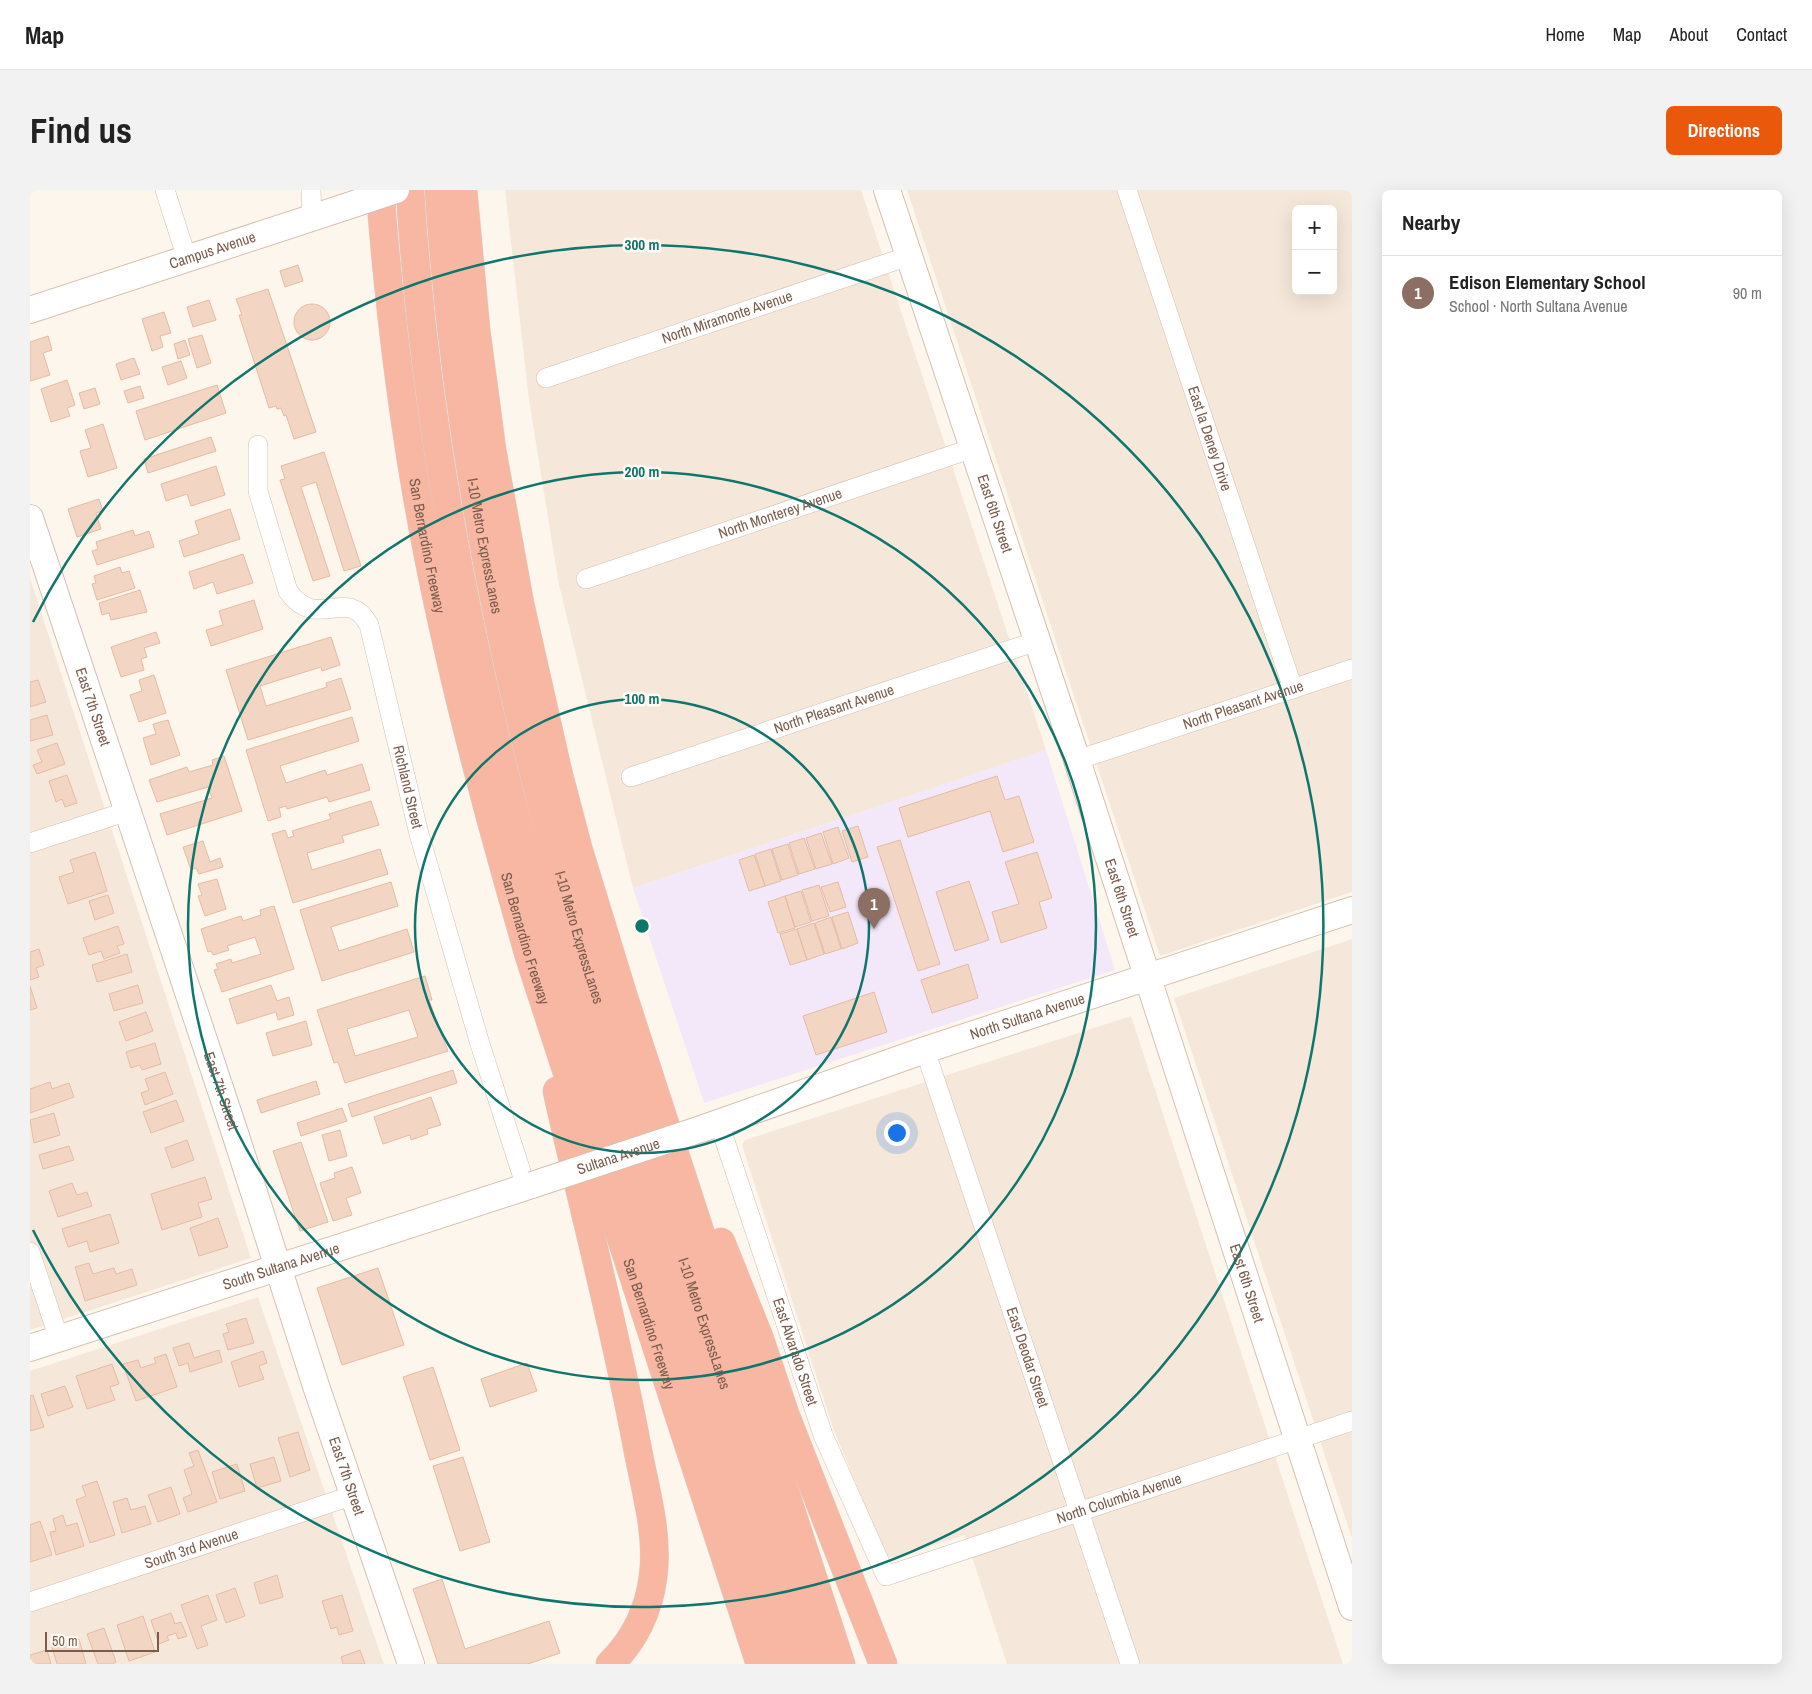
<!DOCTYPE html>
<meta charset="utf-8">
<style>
body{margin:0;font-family:"Archivo Narrow",sans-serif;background:#f2f2f2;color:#222}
.controls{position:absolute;right:15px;top:15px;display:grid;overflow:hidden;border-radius:8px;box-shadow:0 5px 20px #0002}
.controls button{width:45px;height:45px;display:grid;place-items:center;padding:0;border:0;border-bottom:1px solid #e0e0e0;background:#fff;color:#222;font:25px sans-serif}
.scale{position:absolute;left:15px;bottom:12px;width:114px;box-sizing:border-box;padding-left:5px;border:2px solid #7a5c4d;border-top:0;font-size:14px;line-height:18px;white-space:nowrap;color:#7a5c4d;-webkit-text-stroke:4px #fffaf3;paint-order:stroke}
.you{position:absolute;left:866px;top:942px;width:18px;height:18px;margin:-12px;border:4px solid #fff;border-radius:50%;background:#1a73e8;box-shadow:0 0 0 8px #1a73e833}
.badge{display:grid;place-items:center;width:32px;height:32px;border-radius:50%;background:#ea580c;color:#fff;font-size:16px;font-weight:700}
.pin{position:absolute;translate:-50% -41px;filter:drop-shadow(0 1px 2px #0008)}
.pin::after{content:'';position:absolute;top:26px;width:18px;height:15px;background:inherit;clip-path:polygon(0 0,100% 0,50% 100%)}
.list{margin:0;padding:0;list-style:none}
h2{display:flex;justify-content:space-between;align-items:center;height:65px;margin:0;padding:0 20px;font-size:21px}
h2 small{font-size:16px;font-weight:400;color:#767676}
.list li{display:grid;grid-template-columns:32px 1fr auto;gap:15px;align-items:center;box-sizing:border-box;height:75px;padding:0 20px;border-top:1px solid #e0e0e0}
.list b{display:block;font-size:19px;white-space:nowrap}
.list p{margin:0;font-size:16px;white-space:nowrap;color:#767676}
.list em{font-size:16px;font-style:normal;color:#767676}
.map{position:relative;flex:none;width:1322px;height:1474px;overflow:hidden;border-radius:8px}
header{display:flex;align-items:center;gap:30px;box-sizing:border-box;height:70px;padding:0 25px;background:#fff;border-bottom:1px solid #e0e0e0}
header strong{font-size:24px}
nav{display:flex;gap:28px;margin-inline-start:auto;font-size:18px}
.intro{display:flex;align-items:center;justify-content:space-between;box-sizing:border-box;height:120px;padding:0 30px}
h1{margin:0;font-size:35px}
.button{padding:12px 22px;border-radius:8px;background:#ea580c;color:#fff;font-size:18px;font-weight:700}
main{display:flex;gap:30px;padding:0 30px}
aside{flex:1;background:#fff;border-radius:8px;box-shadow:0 5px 20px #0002}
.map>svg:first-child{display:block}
</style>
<header>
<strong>Map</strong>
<nav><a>Home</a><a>Map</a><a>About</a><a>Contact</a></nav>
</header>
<div class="intro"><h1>Find us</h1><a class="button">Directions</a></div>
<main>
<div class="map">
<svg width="1322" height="1474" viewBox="0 0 1322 1474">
<rect width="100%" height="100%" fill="#fdf6ec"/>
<path fill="#f5e8da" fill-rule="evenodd" d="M475,0h356l185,560 -413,138 -74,-303 -30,-185z
M877,0h445v702l-192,64zM1266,19h37v82h-37z
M0,388l221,680 -221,72z
M1322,749v599l-178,-540z
M1101,826l212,648h-336l-42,-129 -71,23 -8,-2 -53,-128 -91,-283 3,-5z
M228,1107l126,367h-354v-293z"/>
<path fill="#f3e8fa" d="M1016,560l69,220 -411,133 -71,-215z"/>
<path fill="#f3d5c3" stroke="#e6bba3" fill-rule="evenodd" d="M268,75l5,16 -18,6 -5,-16z
M238,99l48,143 -22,7 -8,-24 -2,1 -3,-8 -4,1 -1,-3 -7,2 -30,-93h3l-6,-16z
M179,110l7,20 -23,7 -6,-20z
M264 132a18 18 0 1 1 36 0a18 18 0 1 1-36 0Z
M134,122l7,21 -11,3 3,11 -11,4 -10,-32z
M172,145l9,28 -14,5 -9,-29z
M18,146l4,14 -9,3 7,22 -20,6v-39z
M155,150l5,15 -12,4 -4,-15z
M104,168l6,16 -19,6 -5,-16z
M151,171l6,17 -19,7 -6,-18z
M37,190l8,25 -8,3 3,8 -19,6 -10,-33z
M187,195l9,28 -81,27 -9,-29z
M110,196l4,12 -16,5 -4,-12z
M65,198l5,16 -16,5 -5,-16z
M73,234l14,44 -29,9 -8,-26 11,-3 -6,-18z
M181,247l5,14 -68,22 -4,-14z
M294,262l37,114 -17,5 -28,-89 -15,5 29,89 -17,5 -33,-101 5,-1 -4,-13z
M186,276l9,29 -34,11 -4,-12 -21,7 -5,-17z
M69,309l4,12 -7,2 5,16 -24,8 -9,-28z
M200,319l10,30 -56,18 -5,-16 20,-7 -4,-13z
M103,340l2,6 14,-5 5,16 -57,18 -5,-14 6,-2 -2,-7z
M213,364l10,29 -36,11 -4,-12 -19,7 -5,-17z
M90,377l2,6 7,-2 6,17 -38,12 -5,-16 4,-1 -2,-7z
M110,400l7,22 -36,8 -2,-7 -7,2 -3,-12z
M224,410l9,29 -52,17 -5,-16 17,-5 -4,-14z
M126,442l4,11 -16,5 3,9 -6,2 3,11 -23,7 -10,-30z
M301,447l9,28 -18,6 -1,-4 -61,19 6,20 61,-19 -1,-4 15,-5 10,31 -103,31 -22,-70z
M124,485l12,38 -27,9 -9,-27 12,-4 -3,-11z
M8,490l8,22 -16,5v-25z
M17,525l6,20 -23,6v-21z
M322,527l7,24 -79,25 6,17 39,-13 2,5 35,-11 8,26 -41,12 -2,-5 -40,12 -1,-3 -7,2 2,9 -13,4 -22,-71z
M138,530l12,35 -29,10 -8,-27 13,-4 -3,-10z
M27,553l8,21 -28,10 -4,-9 9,-3 -5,-12z
M194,566l18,55 -75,24 -7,-21 52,-16 -4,-11 -51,15 -8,-22 38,-13 2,5 24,-7 -1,-5z
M37,585l10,28 -12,4 -3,-8 -6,3 -7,-21z
M967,586l8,24 14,-4 15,46 -31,10 -13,-41 -82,26 -9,-29z
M341,611l8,24 -37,11 2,6 -37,11 5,17 68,-21 8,25 -95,29 -21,-69 13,-4 3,8 6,-2 -2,-5 39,-12 -2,-5z
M828,636l10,31 -16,5 -10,-31z
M808,637l11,31 -16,6 -10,-32z
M791,643l11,31 -16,5 -10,-31z
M774,648l11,31 -16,5 -10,-31z
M870,650l40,124 -22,7 -41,-124z
M173,651l7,21 10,-4 3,9 -24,7 -3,-6 -5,2 -8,-23z
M758,654l10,31 -16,5 -10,-31z
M741,659l10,32 -16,5 -10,-32z
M65,662l12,39 -39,13 -9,-27 15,-5 -4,-12z
M1007,662l15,46 -13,4 8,26 -46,15 -9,-31 27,-8 -14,-42z
M724,665l11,31 -16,5 -10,-31z
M187,689l9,30 -21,7 -7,-20 4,-1 -4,-11z
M939,691l20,59 -34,11 -19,-59z
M361,692l7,24 -67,21 8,24 68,-22 7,23 -92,29 -22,-71z
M808,692l8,25 -16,5 -9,-25z
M789,695l10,31 -17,5 -10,-31z
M771,701l10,31 -16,5 -10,-31z
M78,705l6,18 -19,7 -6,-19z
M755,706l10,32 -17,5 -10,-31z
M244,716l20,63 -72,23 -8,-22 4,-1 -2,-5 15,-5 1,4 29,-9 -6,-17 -28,9 2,4 -16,5 -2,-4 -3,1 -7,-23 40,-13 2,5 18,-6 -1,-5z
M818,722l10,31 -16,6 -10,-32z
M801,727l10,32 -16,5 -10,-31z
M784,733l10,31 -17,6 -10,-31z
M88,736l6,18 -7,2 3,7 -16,6 -3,-8 -12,4 -6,-17z
M767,739l10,31 -17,5 -10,-31z
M9,759l5,16 -8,3 3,9 -9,3v-28z
M97,764l5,18 -35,10 -5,-17z
M938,774l10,34 -46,15 -11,-33z
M395,786l7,24h-3l19,51 -103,32 -7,-21 -4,1 -17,-53zM379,820l9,27 -63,19 -8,-27z
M108,795l5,18 -29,8 -5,-17z
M241,795l6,16 12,-4 5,18 -16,5 -2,-8 -39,12 -8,-25z
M0,796l7,22 -7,2z
M844,802l13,40 -71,23 -13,-39z
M116,822l7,19 -27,10 -7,-19z
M276,831l6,24 -39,11 -7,-23z
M125,853l6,21 -19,6 -2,-5 -9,3 -5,-16z
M423,880l4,13 -105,34 -4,-13z
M135,882l8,22 -28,11 -4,-12 8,-3 -4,-11z
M286,891l4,13 -59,19 -4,-13z
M20,892l2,7 17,-6 5,14 -44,16v-24z
M401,907l10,28 -14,4 1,5 -17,6 -1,-5 -27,9 -9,-27z
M146,910l8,21 -33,12 -8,-21z
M312,918l5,13 -46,15 -4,-13z
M24,923l6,22 -26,8 -4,-23z
M310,940l7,26 -18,5 -7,-26z
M157,950l7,20 -22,8 -7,-20z
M271,952l27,80 -28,9 -27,-80z
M39,956l5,14 -31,9 -4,-14z
M322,977l9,26 -15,5 6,17 -19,6 -13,-38 15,-5 -1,-5z
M175,987l7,22 -14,4 4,14 -40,13 -11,-36z
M42,993l5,12 10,-3 5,14 -34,11 -9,-26z
M80,1024l9,29 -29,9 -3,-11 -19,6 -6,-18z
M188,1028l10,29 -29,9 -9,-28z
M59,1073l4,11 21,-6 2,6 16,-5 5,16 -52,16 -10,-34z
M348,1078l26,77 -62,20 -25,-77z
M216,1128l8,25 -26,7 -5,-16 6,-2 -3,-8z
M159,1153l5,15 25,-8 3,12 -32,10 -2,-9 -9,3 -6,-18z
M233,1161l4,12 -8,3 5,13 -25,8 -8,-25z
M136,1164l11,33 -41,14 -13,-37 15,-4 3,8 15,-5 -2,-5z
M497,1173l10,28 -47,16 -9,-28z
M82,1174l7,20 -9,3 5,13 -28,9 -11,-33z
M403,1177l27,83 -30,10 -27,-83z
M35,1196l8,21 -25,9 -7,-22z
M3,1205l11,32 -14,4v-35z
M268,1242l12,38 -20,7 -12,-39z
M168,1260l19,52 -29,10 -5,-14 9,-4 -8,-24 10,-4 -5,-13z
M244,1267l7,24 -24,7 -7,-24z
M433,1267l27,85 -30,9 -27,-85z
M207,1274l8,27 -25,8 -8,-27z
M67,1291l18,54 -25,8 -14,-43 10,-4 -4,-10z
M141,1297l9,27 -22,8 -10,-27z
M97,1308l4,12 14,-4 6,18 -29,9 -9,-31z
M33,1325l3,11 11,-3 7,23 -28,9 -6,-23 6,-1 -3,-12z
M10,1331l12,34 -22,7v-37z
M247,1385l6,22 -23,7 -6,-21z
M412,1389l23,70 84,-28 11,32 -32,11h-90l-25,-75z
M205,1398l10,28 -19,7 -10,-28z
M178,1405l9,25 -16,6 7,19 -11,4 -16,-44z
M312,1405l11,36 -14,4 -2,-8 -6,2 -9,-28z
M141,1423l4,11 6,-2 6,14 -9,3 -2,-6 -9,3 2,4 -10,4 -8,-24z
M113,1426l12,36 -26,9 -12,-36z
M74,1438l12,34 -4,2h-14l-11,-30z
M49,1449l7,25h-29l-5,-17z
M17,1460l4,14h-21v-9z
M330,1460l5,14h-22l-2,-7z"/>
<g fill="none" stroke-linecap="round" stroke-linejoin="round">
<g stroke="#d1beb0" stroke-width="20">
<g id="street">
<path d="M135,0l22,69"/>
<path d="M281,0l1,27"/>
<path id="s1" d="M1097,0l166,499"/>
<path id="s2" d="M516,188l363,-122"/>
<path id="s3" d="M228,255v46l30,100c29,42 59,-7 81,34l50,209 61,210 46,143"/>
<path id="s4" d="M556,389l387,-131"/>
<path id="s5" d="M1047,570l275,-91"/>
<path id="s6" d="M601,587l406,-136"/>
<path d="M0,653l98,-32"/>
<path id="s7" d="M895,860l205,614"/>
<path id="s8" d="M689,933l104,312 63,141 466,-155"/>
<path d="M0,1062l29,87"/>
<path id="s9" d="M0,1412l324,-107"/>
</g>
</g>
<g stroke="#d6c0b0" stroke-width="28">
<g id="secondary">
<path id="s10" d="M857,0l190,570 275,847"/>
<path id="s11" d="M0,120l315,-103"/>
<path id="s12" d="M0,328l204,612 82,256 95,278"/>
<path id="s13" d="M674,938l221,-78 427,-140"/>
<path id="s14" d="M0,1158l502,-163"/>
</g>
</g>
<g stroke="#dad1cd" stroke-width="29">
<g id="highway">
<path id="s15" d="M350,0c9,120 24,242 47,360 27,138 64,274 103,409l230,705"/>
<path d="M380,0c12,198 47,397 96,590 31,121 71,240 109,359 56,176 115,350 172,525"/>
<path id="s16" d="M409,0c17,268 74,533 152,789l225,685"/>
<path d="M433,0l13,140 16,120 28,154 38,168 20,76 45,147 218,669"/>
<path d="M527,901c26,118 58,236 80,355 8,43 22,88 16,131 -4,33 -19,64 -43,87"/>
<path d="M691,1052l38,95 26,77 98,250"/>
</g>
</g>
<use href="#street" stroke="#fff" stroke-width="19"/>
<use href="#secondary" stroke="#fff" stroke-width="26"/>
<use href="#highway" stroke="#f7b7a3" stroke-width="28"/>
<g stroke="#d6c0b0" stroke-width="28" stroke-linecap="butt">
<g id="secondary-bridge">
<path d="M315,17l51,-17"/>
<path id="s17" d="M502,995l172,-57"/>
</g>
</g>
<use href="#secondary-bridge" stroke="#fff" stroke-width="26"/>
</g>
<g fill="none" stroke="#0f766e" stroke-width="2.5">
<circle cx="612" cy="736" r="227"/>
<circle cx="612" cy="736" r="454"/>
<path d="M3 432A681 681 0 1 1 3 1040"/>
</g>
<g text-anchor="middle" stroke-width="5" stroke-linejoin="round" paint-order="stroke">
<g font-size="15" fill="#7a5c4d" stroke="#fffaf3">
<text dy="5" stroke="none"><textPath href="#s11" startOffset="192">Campus Avenue</textPath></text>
<text dy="5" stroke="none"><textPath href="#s2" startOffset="191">North Miramonte Avenue</textPath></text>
<text dy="5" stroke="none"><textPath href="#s1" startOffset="262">East la Deney Drive</textPath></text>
<text dy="5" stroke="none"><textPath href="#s10" startOffset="341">East 6th Street</textPath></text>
<text dy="5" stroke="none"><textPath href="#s4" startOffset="205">North Monterey Avenue</textPath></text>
<text dy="5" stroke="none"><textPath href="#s15" startOffset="359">San Bernardino Freeway</textPath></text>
<text dy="5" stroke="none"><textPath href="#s16" startOffset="359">I-10 Metro ExpressLanes</textPath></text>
<text dy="5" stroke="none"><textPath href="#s5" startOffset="175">North Pleasant Avenue</textPath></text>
<text dy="5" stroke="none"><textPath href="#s12" startOffset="199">East 7th Street</textPath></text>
<text dy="5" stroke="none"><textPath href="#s6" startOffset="214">North Pleasant Avenue</textPath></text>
<text dy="5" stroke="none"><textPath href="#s3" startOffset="412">Richland Street</textPath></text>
<text dy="5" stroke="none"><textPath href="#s10" startOffset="746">East 6th Street</textPath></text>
<text dy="5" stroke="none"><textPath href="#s15" startOffset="764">San Bernardino Freeway</textPath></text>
<text dy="5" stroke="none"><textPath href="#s16" startOffset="762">I-10 Metro ExpressLanes</textPath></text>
<text dy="5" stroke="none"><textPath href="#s13" startOffset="342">North Sultana Avenue</textPath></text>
<text dy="5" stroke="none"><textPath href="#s12" startOffset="604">East 7th Street</textPath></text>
<text dy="5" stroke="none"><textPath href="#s17" startOffset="91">Sultana Avenue</textPath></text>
<text dy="5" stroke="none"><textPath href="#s14" startOffset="264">South Sultana Avenue</textPath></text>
<text dy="5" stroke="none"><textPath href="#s10" startOffset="1151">East 6th Street</textPath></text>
<text dy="5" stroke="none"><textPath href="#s15" startOffset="1169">San Bernardino Freeway</textPath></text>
<text dy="5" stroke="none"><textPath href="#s16" startOffset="1168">I-10 Metro ExpressLanes</textPath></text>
<text dy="5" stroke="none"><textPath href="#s8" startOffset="241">East Alvarado Street</textPath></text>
<text dy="5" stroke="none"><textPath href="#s7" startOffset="324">East Deodar Street</textPath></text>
<text dy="5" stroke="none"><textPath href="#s12" startOffset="1009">East 7th Street</textPath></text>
<text dy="5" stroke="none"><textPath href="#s8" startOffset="729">North Columbia Avenue</textPath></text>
<text dy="5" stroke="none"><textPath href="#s9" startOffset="170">South 3rd Avenue</textPath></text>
</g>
</g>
<circle cx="612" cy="736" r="8" fill="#0f766e" stroke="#fffaf3" stroke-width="2.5"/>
<g font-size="15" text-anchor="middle" font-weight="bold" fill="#0f766e" stroke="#fffaf3" stroke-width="5" stroke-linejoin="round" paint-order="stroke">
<text x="612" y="60">300 m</text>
<text x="612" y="287">200 m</text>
<text x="612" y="514">100 m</text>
</g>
</svg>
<div class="controls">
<button>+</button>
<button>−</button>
</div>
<div class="scale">50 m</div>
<div class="you"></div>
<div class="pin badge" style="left:844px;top:739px;background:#8d6e63">1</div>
</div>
<aside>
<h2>Nearby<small></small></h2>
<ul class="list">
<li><span class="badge" style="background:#8d6e63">1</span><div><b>Edison Elementary School</b><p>School · North Sultana Avenue</p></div><em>90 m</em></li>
</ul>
</aside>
</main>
